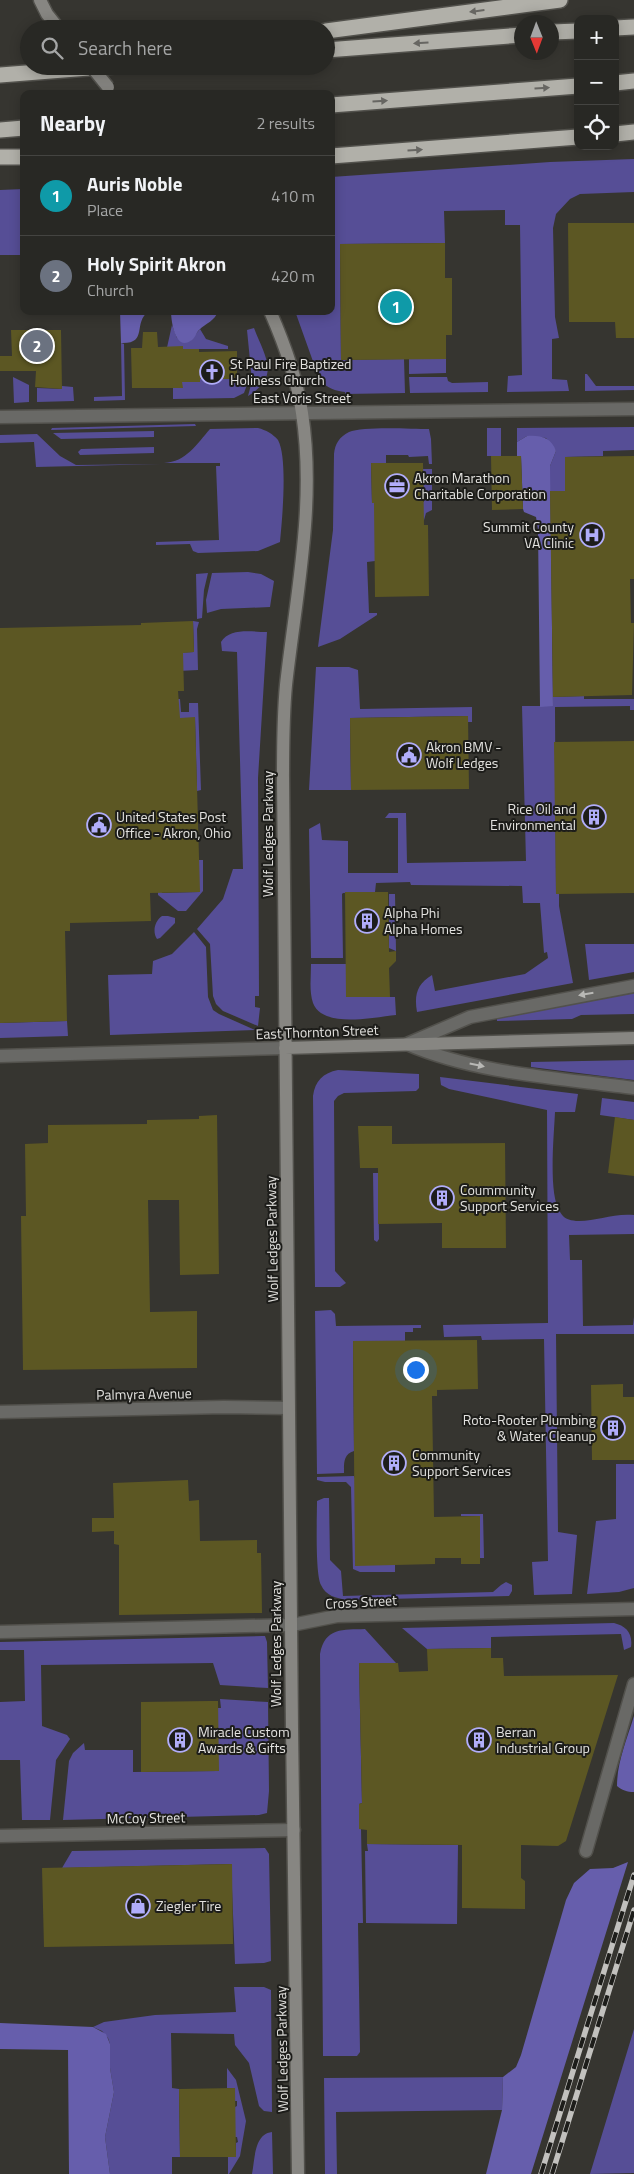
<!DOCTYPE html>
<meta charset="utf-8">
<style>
body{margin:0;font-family:"Titillium Web",sans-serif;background:#343431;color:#f1f3f6}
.controls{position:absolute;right:15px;top:15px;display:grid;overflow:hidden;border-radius:10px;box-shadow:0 2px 12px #0003}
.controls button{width:45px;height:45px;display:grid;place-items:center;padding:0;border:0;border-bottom:1px solid #444441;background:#282824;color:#f1f3f6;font:25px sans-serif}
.compass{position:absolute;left:514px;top:15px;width:45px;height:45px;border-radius:50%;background:#282824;box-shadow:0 2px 12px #0003;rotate:179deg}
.you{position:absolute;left:415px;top:1369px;width:18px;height:18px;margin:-12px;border:4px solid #fff;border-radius:50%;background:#1a73e8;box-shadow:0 0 0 8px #1a73e833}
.badge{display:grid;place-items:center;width:32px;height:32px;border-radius:50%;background:#8abfa5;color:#fff;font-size:16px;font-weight:700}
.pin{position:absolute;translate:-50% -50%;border:2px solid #fff;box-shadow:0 1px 5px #0006}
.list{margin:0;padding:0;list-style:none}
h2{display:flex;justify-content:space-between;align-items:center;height:65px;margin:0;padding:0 20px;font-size:21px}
h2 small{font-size:16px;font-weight:400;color:#a5a6a6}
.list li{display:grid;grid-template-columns:32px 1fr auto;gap:15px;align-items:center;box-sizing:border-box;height:80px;padding:0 20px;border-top:1px solid #444441}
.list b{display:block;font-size:19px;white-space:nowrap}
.list p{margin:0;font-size:16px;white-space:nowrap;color:#a5a6a6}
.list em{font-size:16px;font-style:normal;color:#a5a6a6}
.icon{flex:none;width:28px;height:28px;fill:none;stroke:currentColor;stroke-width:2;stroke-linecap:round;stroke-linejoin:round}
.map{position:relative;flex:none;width:634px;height:2174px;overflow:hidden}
.search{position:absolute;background:#282824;box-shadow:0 2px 12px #0003;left:20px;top:20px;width:315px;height:55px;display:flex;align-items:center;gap:12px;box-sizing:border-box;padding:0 18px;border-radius:28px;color:#a5a6a6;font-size:19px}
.panel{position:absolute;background:#282824;box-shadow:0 2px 12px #0003;left:20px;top:90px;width:315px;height:225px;border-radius:10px}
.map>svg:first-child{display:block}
</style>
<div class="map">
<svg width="634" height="2174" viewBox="0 0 634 2174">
<rect width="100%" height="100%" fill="#363530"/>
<path fill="#564e96" d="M634,159v33l-54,2 -10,5 -14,15 -3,14 2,89 4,21 -7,1v40l15,1 2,11 -62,1 1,-16 14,-1 -2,-150h-15v-15l-61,1 1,32 -105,1 1,116 63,-1 1,34 -60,1v-2c-10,-1 -17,-4 -25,-11l-25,-70h36v-134l219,-15z
M24,189v66h-24v-65z
M172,325l5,13 13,3 10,-12 6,10 22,7v3h-41l13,30h36v4l12,-1 -4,11 -10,5 -61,1v-11h9v-6l-16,-30z
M254,328c11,29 27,48 -6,68l4,-15 -5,-51z
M121,343l3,1 1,56 -31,1v-4l28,-1z
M409,359h37v14l-37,1z
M585,374h2l9,12h38v4l-49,1z
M13,377l16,8v17l-15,1z
M409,377h38l1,4 4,2 36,-1v10l-78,1z
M62,386l11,1 1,14 -37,1v-14l25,1z
M195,424l1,2 -145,4 1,-2z
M634,427v23l-31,1v5l-38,1v34h-15v-25l6,-15 -10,-13 -19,-2 -10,6v-14z
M258,428c8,2 15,6 20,12 10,18 4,81 2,102l-22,9 -60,2 -5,-2 -3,-7 -34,1v-3l63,-2 -3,-74h4v-3h-56c22,-1 33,-19 46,-34z
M487,428h14v28h-14z
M429,429l2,10 1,25h-3l-1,-8 -19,1 -1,-2h-22v8h-15l1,40 52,-1 -1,-33h9v41l-6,3 -2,7 -49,41 -8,1 2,51h8v2l-37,24 -22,8 15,-117 1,-76c1,-10 5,-17 15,-22 14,-6 62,-3 80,-3z
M154,431v6l-93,2 -8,-6z
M37,434l23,22 16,9 85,-1 -125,3 -2,-25 -34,1v-8z
M154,447v6l-74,2 -2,-3 3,-3z
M248,572l13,2 13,7 -4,26 -49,2 -14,4 -1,-13 6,-27z
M208,573l-4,17 -2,28 -5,1 -1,-45z
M193,621l6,1 -2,7 1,41 -20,1 -4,-18 20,-1z
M267,632l-9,146 1,218h-4v11l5,1 -2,18 -35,-15 -7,-7 -3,-8 -3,-52 -13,-15 26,-30 10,-30h10l-6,-217 -15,-1 -1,-9c9,-15 32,-10 46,-10z
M316,667h33l9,3 2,39 112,-2v15h-4v-6l-118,2 1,72h-42z
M584,696v3h50v11h-4v-4l-75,1 1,186 3,1v12l14,77 -156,29c-3,-17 0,-28 15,-37l3,16 90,-17 23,-16 -1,-6 -3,1 -4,-50h-17l-1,-17 -111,-1 -1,-3 -34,1 -1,9 -32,1 -1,1 1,64h-32l-2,-129 11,-6 2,17 26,1v32h50v-55h-13l4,-5h17l1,50 119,-2 -4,-155h31v-9z
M175,699h5l1,13h8v-9h9l3,87 -4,1 -2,-73h-27z
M199,860h4v31l-17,20h-8l-20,-16v-10l4,8 37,-1z
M389,894h6l1,57 -7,-3z
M168,916l7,2v5l-15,15 -3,1c-5,-8 -2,-18 5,-23z
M194,932l12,15 2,50 5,13 6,4 36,16 -145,5 -2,-60 44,-1 1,-13 19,-7z
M585,944h49v28l-45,8z
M311,964h35v33h49l1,18c-21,2 -73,14 -83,-12 -4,-12 -2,-26 -2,-39z
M634,993v21l-53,1 -9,4 -75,2v-3z
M67,1021l1,15 -68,2v-15z
M634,1060v20l-103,-13v-5z
M338,1070l81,4v14l-3,3 -72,2 -6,3 -4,5 1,170 11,12 -6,4h-25l-2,-191c2,-15 10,-23 25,-26z
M440,1077l138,17 -3,18h-20c-1,24 -7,82 5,100 4,7 9,8 16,9 19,1 36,-8 58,-6v19l-65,1 1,25h12l1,66 50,-1 1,-8v17h-78l2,198 19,3 -5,59 -38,1 -2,-33 16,-1 -4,-222 -62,1 -1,-4 -37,1 -1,-12 105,-2 -1,-213 -98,-21 -8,-4z
M602,1098l32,4v18l-34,-5z
M373,1173h5l1,66 -2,3 -3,-2z
M331,1310l4,4 1,12 85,-1v3h-8v4h-8v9h-52l1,110c-11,3 -10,13 -10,22l-27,1 -2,-163z
M616,1464h18v124l-15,4 -32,2 9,-73 20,-2z
M354,1476l41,89v7h-35l-7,-3 -2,-82 -5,-5h-21l-8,-2v-3z
M324,1498h5l1,62 11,11 2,25 150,-4 8,-7 5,-3 6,3v6l-3,5 -162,4c-11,-2 -21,-4 -26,-15 -6,-12 -4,-67 -4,-84z
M461,1514h22l1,44h-4l-1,-42h-18z
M614,1623c12,3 19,10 17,24l-7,3 -3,-16 -130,3v11l-64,1 -25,-21z
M365,1629l31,34h-37l3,140 -3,1v25h2l2,94h-5l2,129 -3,4h-34l-3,-402c5,-27 23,-24 45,-25z
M262,1636h3l2,6 1,46 -48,-3 -7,-22 -172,2 1,61 25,9 3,4 -14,21 -6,60h-28l-2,-60h-20v-58l25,-1 -1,-51h-24v-8z
M220,1699l48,3 1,89 -2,22 -8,2 -196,5 6,-59 4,-8 11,-10 1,7h48v22l85,-1v-63h3z
M367,1844l91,1 -1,79 -91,-1 -1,-72h3z
M265,1848l4,6 2,107 -7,2 -29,1 -4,-100 -169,4 10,-17z
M234,1987h30l7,3 1,122 -8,-1 -5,-5 -10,-43 -14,-18 -1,-11 -63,-1 1,55 7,1 1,68h-8v17h-62l-5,-37 9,-45 -4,-24v-24l-2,-6 -6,-7 -9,-4 11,-5 51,-7 81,-3z
M634,2029v144l-44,1z
M227,2068l9,12 10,41 -6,35 -11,18h-1v-18h8v-13l2,-1 -1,-5h-2v-30l2,-1v-5h-2v-13h-8z
M503,2077l-1,33 -166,2 1,62h-12l-1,-96z
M272,2132l1,42h-21c3,-15 2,-40 20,-42z"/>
<path fill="#665eac" d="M120,311h29c-17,12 0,33 -28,32z
M171,311h47c-3,10 -12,12 -19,19 -3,3 -4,8 -7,10 -17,13 -21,-20 -21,-29z
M527,436c13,-1 24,1 29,15l-6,15 3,240 -13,1 -2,-178 -2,-12 -12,-5 -1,-3 -2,-53h-4v-14z
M634,1716v76c-7,0 -12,-2 -17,-6 0,-24 10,-47 17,-70z
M628,1862l-97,312h-45l16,-64 1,-33 13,-10 5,-12 45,-155 8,-17 16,-14 23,-1z
M0,2023l93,4 13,7 4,10v24l4,24 -9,45 5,37h-41l-1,-124 -68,-1z"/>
<path fill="#5c5723" d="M568,223h66v115h-18l-1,-16h-46z
M445,243v35h7v57h-6v24l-105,1 -1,-116z
M11,330h50l1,59 -27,-2 1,-16h-36v-15h12z
M143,332h14l1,15 25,-1v3h16v3l38,-1v28h-37v3h-18l1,6h-51l-1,-40h11z
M491,456h30l2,53 -31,1z
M634,456v123h-4l1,44h3l-2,72 -79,2 -3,-206h15v-34z
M371,463h52l1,62h4l1,71 -54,1 -1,-94h-2z
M193,621l1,31 -11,1 1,38h-6l2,27 15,-1 5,175 -50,1 1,28 -81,2v8h-5l2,90 -67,2v-395l141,-3v-2z
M468,716l1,73 -118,1 -1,-72z
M634,741v152l-78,1 -2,-152z
M345,892h43l1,60 7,-1v10l-7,7 1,29h-44z
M217,1115l2,159 -39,1 -1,-75h-31l2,112 47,-1v57l-174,2 -2,-154h5l-1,-72 23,-1v-18l99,-1v-4l52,-1v-3z
M615,1117l19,3v56l-26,-3z
M358,1126h34v18l113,-1 1,105h-64v-25l-64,1v-56h-18z
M477,1340l1,49 -41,1v6h-5l2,121 46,-1v48h-19v-6h-26v6l-80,2 -2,-225z
M623,1384v13h11v63h-42l-1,-75z
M188,1480l1,21 10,-1 1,41 57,-1v13h4l1,60 -143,2v-70l-5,-1v-13l-22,1v-14h22l-1,-35z
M491,1648v10h12l1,18 114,-1 -52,166 -8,5 -37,-1v33l4,3v28l-63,-1v-63l-95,-1v-14l-8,-1v-25l3,-1 -3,-140h39l1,9 29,-1 -1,-22z
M210,1701h8l1,70 -78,1v-70z
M232,1864l1,80 -189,3 -2,-79z
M235,2088l1,69h-56l-1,-68z"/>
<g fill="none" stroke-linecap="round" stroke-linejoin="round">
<g stroke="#52514c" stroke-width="15">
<path id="minor" d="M0,1056l285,-8
M0,1412l224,-5 64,1
M0,1632l292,-7 45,-9 297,-7
M0,1836l294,-6
M586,1851l48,-167"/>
</g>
<g stroke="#52514c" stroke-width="15">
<path id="tertiary" d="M0,417l634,-8
M407,1044l63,-27 164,-31
M407,1044c70,30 152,34 227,44"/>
</g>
<g stroke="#52514c" stroke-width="15">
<path id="secondary" d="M40,0l7,14 12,15
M270,311c14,32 27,67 32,102 14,90 -6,182 -16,272 -3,31 -3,61 -3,92l9,951 6,446
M285,1048l349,-10"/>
</g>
<g stroke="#52514c" stroke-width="18">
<path id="motorway" d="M615,28l19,-1
M326,31l234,-31
M552,32l26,-1
M326,50l196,-15
M0,75l114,-9
M615,83l19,-2
M331,105l247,-19
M0,130l24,-2
M615,134l19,-2
M331,156l247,-19
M0,157h24"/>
</g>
<use href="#minor" stroke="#696966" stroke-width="12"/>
<use href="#tertiary" stroke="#696966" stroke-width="12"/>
<use href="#secondary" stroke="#878682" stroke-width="12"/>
<use href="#motorway" stroke="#b1b0a9" stroke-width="15"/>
<g stroke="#c2c1be" stroke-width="5.5">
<path id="rail" d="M541,2174l93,-299
M552,2174l82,-264"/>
</g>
<use href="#rail" stroke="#1d1d1a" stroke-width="4" stroke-dasharray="11" stroke-linecap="butt"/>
<g stroke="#52514c" stroke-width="15" stroke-linecap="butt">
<path id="secondary-bridge" d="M91,66l17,21"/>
</g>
<use href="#secondary-bridge" stroke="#878682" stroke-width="12"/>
</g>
<defs><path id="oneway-solid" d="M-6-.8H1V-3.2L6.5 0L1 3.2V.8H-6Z" transform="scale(1.25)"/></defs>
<g fill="#676662">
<use href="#oneway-solid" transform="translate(477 11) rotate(173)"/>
<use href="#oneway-solid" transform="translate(421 43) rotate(176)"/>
<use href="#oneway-solid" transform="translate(542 88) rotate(-4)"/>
<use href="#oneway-solid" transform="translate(380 101) rotate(-4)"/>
<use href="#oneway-solid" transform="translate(415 150) rotate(-4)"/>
</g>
<g fill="#b8b8b5">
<use href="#oneway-solid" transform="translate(586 994) rotate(170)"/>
<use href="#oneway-solid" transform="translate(477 1065) rotate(12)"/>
</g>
<defs>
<g id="church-ring" transform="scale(1.25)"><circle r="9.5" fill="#1d1d1a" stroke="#b1adfa" stroke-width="1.5"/><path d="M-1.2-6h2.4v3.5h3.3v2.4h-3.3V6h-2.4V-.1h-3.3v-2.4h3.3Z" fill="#b1adfa"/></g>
<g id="office-ring" transform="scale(1.25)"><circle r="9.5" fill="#1d1d1a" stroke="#b1adfa" stroke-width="1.5"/><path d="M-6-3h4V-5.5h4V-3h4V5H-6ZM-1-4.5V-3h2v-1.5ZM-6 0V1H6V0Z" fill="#b1adfa"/></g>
<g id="hospital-ring" transform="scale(1.25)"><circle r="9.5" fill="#1d1d1a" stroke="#b1adfa" stroke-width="1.5"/><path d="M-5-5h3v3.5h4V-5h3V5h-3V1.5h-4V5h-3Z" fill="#b1adfa"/></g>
<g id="civic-ring" transform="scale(1.25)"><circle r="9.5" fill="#1d1d1a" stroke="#b1adfa" stroke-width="1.5"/><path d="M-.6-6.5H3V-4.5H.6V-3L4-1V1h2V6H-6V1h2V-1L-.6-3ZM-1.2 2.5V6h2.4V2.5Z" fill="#b1adfa"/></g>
<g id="building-ring" transform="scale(1.25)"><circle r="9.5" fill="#1d1d1a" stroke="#b1adfa" stroke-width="1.5"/><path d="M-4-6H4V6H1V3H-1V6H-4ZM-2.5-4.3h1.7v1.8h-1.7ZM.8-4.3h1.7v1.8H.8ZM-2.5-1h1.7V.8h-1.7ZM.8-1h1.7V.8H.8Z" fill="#b1adfa"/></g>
<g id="shop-ring" transform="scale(1.25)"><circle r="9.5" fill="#1d1d1a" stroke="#b1adfa" stroke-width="1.5"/><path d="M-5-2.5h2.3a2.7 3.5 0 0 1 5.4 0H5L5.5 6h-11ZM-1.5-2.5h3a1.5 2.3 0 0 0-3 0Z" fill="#b1adfa"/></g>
</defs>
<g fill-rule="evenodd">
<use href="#church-ring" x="212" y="372"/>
<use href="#office-ring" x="397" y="486"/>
<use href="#hospital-ring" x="592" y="535"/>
<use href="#civic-ring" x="409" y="755"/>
<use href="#building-ring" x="594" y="817"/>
<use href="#civic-ring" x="99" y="825"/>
<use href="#building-ring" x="367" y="921"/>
<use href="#building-ring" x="442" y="1198"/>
<use href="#building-ring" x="613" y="1428"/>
<use href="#building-ring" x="394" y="1463"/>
<use href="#building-ring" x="180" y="1740"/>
<use href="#building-ring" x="479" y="1740"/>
<use href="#shop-ring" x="138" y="1906"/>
</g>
<g text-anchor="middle" stroke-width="4" stroke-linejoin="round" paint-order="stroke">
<g font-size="14" fill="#e3e2df" stroke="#1d1d1a" text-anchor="start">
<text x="230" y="369">St Paul Fire Baptized<tspan x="230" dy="16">Holiness Church</tspan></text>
<text x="414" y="483">Akron Marathon<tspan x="414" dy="16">Charitable Corporation</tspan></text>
<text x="574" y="532" text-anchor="end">Summit County<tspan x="574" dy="16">VA Clinic</tspan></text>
<text x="426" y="752">Akron BMV -<tspan x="426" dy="16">Wolf Ledges</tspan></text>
<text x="576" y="814" text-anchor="end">Rice Oil and<tspan x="576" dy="16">Environmental</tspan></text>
<text x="116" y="822">United States Post<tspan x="116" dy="16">Office - Akron, Ohio</tspan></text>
<text x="384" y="918">Alpha Phi<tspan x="384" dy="16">Alpha Homes</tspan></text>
<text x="460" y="1195">Coummunity<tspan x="460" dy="16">Support Services</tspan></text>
<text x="596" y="1425" text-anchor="end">Roto-Rooter Plumbing<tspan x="596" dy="16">&amp; Water Cleanup</tspan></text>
<text x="412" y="1460">Community<tspan x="412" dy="16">Support Services</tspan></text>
<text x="198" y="1737">Miracle Custom<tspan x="198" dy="16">Awards &amp; Gifts</tspan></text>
<text x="496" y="1737">Berran<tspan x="496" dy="16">Industrial Group</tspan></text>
<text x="156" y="1911">Ziegler Tire</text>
</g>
<g font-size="14" fill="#e3e2df" stroke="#1d1d1a">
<text x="302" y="403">East Voris Street</text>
<text transform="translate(268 834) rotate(-90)" y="5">Wolf Ledges Parkway</text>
<text transform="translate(317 1032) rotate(-2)" y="5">East Thornton Street</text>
<text transform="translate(272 1239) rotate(-91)" y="5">Wolf Ledges Parkway</text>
<text transform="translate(144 1394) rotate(-1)" y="5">Palmyra Avenue</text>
<text transform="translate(361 1602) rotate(-3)" y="5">Cross Street</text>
<text transform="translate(276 1644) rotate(-90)" y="5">Wolf Ledges Parkway</text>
<text transform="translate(146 1818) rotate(-1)" y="5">McCoy Street</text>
<text transform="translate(282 2049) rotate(-91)" y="5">Wolf Ledges Parkway</text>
</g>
</g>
</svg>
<div class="controls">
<button>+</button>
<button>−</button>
<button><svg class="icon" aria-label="locate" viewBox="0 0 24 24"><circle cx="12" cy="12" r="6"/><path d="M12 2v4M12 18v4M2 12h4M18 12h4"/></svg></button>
</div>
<svg class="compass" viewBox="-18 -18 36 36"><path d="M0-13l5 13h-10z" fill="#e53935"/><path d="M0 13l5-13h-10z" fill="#a5a6a6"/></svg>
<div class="you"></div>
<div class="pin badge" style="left:396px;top:307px;background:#0f9aa8">1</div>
<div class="pin badge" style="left:37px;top:346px;background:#6b7280">2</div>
<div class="search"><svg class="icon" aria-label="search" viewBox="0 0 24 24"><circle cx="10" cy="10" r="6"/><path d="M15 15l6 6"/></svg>Search here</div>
<section class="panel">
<h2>Nearby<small>2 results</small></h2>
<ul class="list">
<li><span class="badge" style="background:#0f9aa8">1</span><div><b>Auris Noble</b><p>Place</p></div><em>410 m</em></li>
<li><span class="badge" style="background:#6b7280">2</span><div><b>Holy Spirit Akron</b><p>Church</p></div><em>420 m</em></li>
</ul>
</section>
</div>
